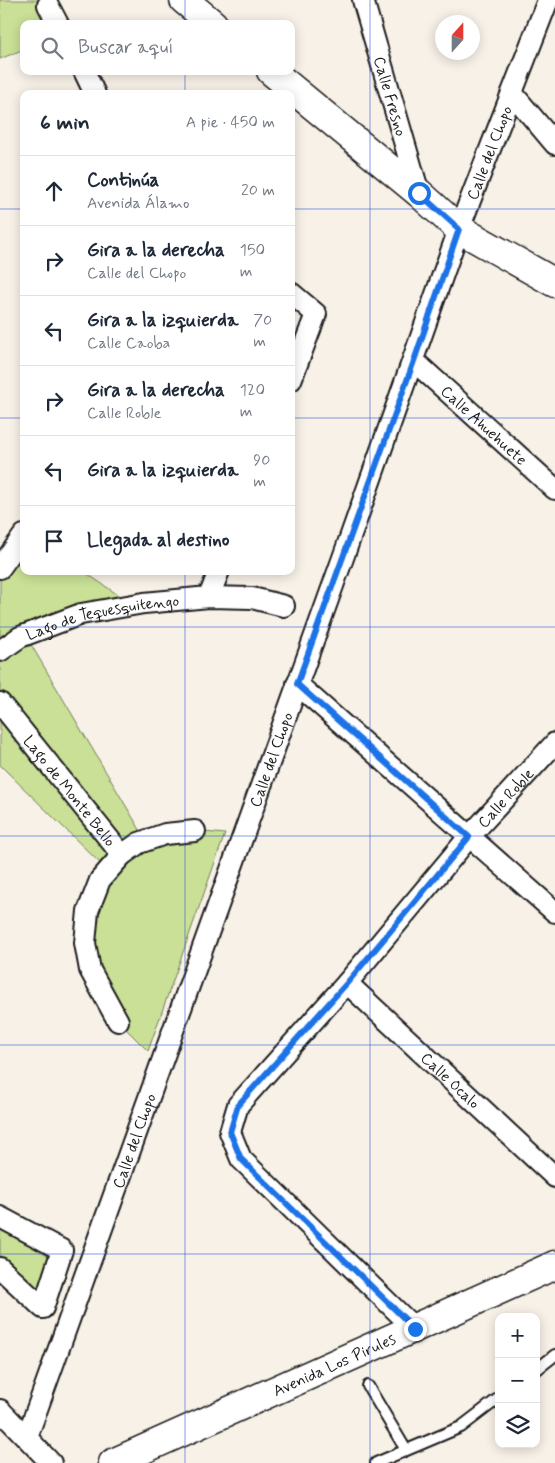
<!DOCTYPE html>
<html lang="es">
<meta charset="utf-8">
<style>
body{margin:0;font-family:Mynerve,sans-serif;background:#f6f6f7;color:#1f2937}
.controls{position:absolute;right:15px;bottom:15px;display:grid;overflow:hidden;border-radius:10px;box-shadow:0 2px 12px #0003}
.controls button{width:45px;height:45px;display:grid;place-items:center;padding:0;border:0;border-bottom:1px solid #e0e1e3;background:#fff;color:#1f2937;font:25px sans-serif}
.compass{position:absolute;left:435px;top:15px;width:45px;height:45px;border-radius:50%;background:#fff;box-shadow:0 2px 12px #0003;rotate:21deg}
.stop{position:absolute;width:15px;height:15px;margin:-11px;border:4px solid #1a73e8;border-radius:50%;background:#fff}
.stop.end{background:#1a73e8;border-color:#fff;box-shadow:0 1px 5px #0008}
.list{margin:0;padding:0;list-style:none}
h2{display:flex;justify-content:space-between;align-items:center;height:65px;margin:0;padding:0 20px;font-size:21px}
h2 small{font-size:16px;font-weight:400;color:#747a83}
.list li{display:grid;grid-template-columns:32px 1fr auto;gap:15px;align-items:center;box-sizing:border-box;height:70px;padding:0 20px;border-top:1px solid #e0e1e3}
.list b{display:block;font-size:19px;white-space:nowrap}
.list p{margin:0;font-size:16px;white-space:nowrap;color:#747a83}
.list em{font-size:16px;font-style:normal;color:#747a83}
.icon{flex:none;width:28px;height:28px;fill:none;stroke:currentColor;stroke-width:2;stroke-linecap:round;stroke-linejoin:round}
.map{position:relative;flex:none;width:555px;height:1463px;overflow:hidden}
.search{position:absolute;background:#fff;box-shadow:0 2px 12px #0003;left:20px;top:20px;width:275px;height:55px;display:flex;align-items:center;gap:12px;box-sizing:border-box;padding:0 18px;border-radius:10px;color:#747a83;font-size:19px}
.panel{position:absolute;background:#fff;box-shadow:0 2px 12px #0003;left:20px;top:90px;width:275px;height:485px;border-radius:10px}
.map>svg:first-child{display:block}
</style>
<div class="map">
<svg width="555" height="1463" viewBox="0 0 555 1463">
<rect width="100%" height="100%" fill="#f8f1e8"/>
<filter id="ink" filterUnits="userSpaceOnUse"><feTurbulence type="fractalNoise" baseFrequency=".02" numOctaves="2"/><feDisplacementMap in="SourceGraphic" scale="10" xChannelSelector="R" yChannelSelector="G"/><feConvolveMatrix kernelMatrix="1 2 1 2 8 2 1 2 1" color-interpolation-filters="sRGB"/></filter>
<g filter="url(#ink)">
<path fill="#c9e096" stroke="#727e59" d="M0,0h52l6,24h-34v25l-24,10z
M24,535v36h59l50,34 -107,31 120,204 49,-9 30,3 -77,217 -30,-30 -33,-78 23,-72 -108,-106v-197z
M0,1217l62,33 -19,58 -43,-40z"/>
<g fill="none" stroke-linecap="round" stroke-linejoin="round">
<g stroke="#1c1c1c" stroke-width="14">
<path id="lane" d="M536,1370l19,-15
M368,1386l38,64
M376,1463l85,-36 38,-29"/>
</g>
<g stroke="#1c1c1c" stroke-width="24">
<g id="street">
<path id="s1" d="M363,0l56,193"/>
<path d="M48,5l10,19"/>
<path d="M84,71l11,23"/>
<path d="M512,93l43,51"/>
<path d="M291,293l25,21 -25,66"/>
<path id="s2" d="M414,361l141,128"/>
<path d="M0,568l24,-33"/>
<path d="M209,597l10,-26"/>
<path id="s3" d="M0,651l20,-14 61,-23 63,-11 65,-6 43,1 32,8"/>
<path d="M297,684l258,228"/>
<path id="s4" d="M0,703l122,152"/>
<path id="s5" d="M347,983l208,194"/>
<path d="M118,1021l-28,-51 -5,-27 3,-32 12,-31 22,-25 17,-12 26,-9 30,-3"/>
<path d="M0,1217l62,33 -19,58 -43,-40"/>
<path id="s6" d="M415,1329l-174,-170 -11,-27 8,-27 109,-122 122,-146 86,-94"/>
<path d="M0,1410l51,53"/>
<path id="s7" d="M27,1437l317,-882 115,-326 89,-229"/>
</g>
</g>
<g stroke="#1c1c1c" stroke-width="31">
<g id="secondary">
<path d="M184,0l29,24"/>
<path d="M271,71l148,122 40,36 96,54"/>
<path id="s8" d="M113,1463l442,-198"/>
</g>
</g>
<use href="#lane" stroke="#fff" stroke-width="10"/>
<use href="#street" stroke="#fff" stroke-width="20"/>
<use href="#secondary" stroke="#fff" stroke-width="28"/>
</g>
</g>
<g fill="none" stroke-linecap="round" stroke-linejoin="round" filter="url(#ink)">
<path stroke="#1a73e8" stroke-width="6" d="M415,1329l-174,-170 -11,-27 8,-27 109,-122 122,-146 -172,-153 117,-323 45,-132 -40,-36"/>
</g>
<path fill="none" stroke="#1d4ed8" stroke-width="1" stroke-opacity="0.55" d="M185,0v24M370,0v1463M185,71v23M0,209h24M291,209h264M0,418h24M291,418h264M185,571v892M0,627h555M0,836h555M0,1045h555M0,1254h555"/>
<g text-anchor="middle" stroke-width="4" stroke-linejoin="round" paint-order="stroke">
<g font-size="16" fill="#1c1c1c" stroke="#fff">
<text dy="6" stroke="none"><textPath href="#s1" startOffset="100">Calle Fresno</textPath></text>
<text dy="6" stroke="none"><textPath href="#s7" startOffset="1365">Calle del Chopo</textPath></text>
<text dy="6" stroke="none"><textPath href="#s2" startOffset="95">Calle Ahuehuete</textPath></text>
<text dy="6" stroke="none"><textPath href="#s3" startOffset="110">Lago de Tequesquitengo</textPath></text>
<text dy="6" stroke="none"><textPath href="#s7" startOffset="720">Calle del Chopo</textPath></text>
<text dy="6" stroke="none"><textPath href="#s4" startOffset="112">Lago de Monte Bello</textPath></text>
<text dy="6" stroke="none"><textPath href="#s6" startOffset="708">Calle Roble</textPath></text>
<text dy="6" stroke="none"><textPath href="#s5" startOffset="142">Calle Ocalo</textPath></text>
<text dy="6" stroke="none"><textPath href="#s7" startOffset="315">Calle del Chopo</textPath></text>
<text dy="6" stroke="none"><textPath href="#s8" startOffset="242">Avenida Los Pirules</textPath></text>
</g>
</g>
</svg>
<div class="controls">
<button>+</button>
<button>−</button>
<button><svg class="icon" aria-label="layers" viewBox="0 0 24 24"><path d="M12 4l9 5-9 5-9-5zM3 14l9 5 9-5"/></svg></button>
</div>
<svg class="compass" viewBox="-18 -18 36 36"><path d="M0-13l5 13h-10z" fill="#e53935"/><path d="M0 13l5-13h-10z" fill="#747a83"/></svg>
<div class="stop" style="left:419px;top:193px"></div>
<div class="stop end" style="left:415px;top:1329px"></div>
<div class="search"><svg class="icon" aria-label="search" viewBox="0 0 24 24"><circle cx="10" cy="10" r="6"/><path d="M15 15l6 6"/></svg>Buscar aquí</div>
<section class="panel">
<h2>6 min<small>A pie · 450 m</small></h2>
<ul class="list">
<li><svg class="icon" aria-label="ahead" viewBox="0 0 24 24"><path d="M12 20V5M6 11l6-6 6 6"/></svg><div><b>Continúa</b><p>Avenida Álamo</p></div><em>20 m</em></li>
<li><svg class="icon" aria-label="right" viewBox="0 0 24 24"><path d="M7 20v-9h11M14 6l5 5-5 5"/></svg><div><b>Gira a la derecha</b><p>Calle del Chopo</p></div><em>150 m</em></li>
<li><svg class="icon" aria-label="left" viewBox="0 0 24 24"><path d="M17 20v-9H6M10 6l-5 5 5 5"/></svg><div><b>Gira a la izquierda</b><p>Calle Caoba</p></div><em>70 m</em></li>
<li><svg class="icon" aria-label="right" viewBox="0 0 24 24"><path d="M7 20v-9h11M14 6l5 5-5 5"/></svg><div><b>Gira a la derecha</b><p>Calle Roble</p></div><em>120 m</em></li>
<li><svg class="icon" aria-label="left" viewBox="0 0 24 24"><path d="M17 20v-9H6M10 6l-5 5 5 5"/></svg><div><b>Gira a la izquierda</b></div><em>90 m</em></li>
<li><svg class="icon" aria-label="arrive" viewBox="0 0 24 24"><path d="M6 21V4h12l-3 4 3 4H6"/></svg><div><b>Llegada al destino</b></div></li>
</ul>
</section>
</div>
